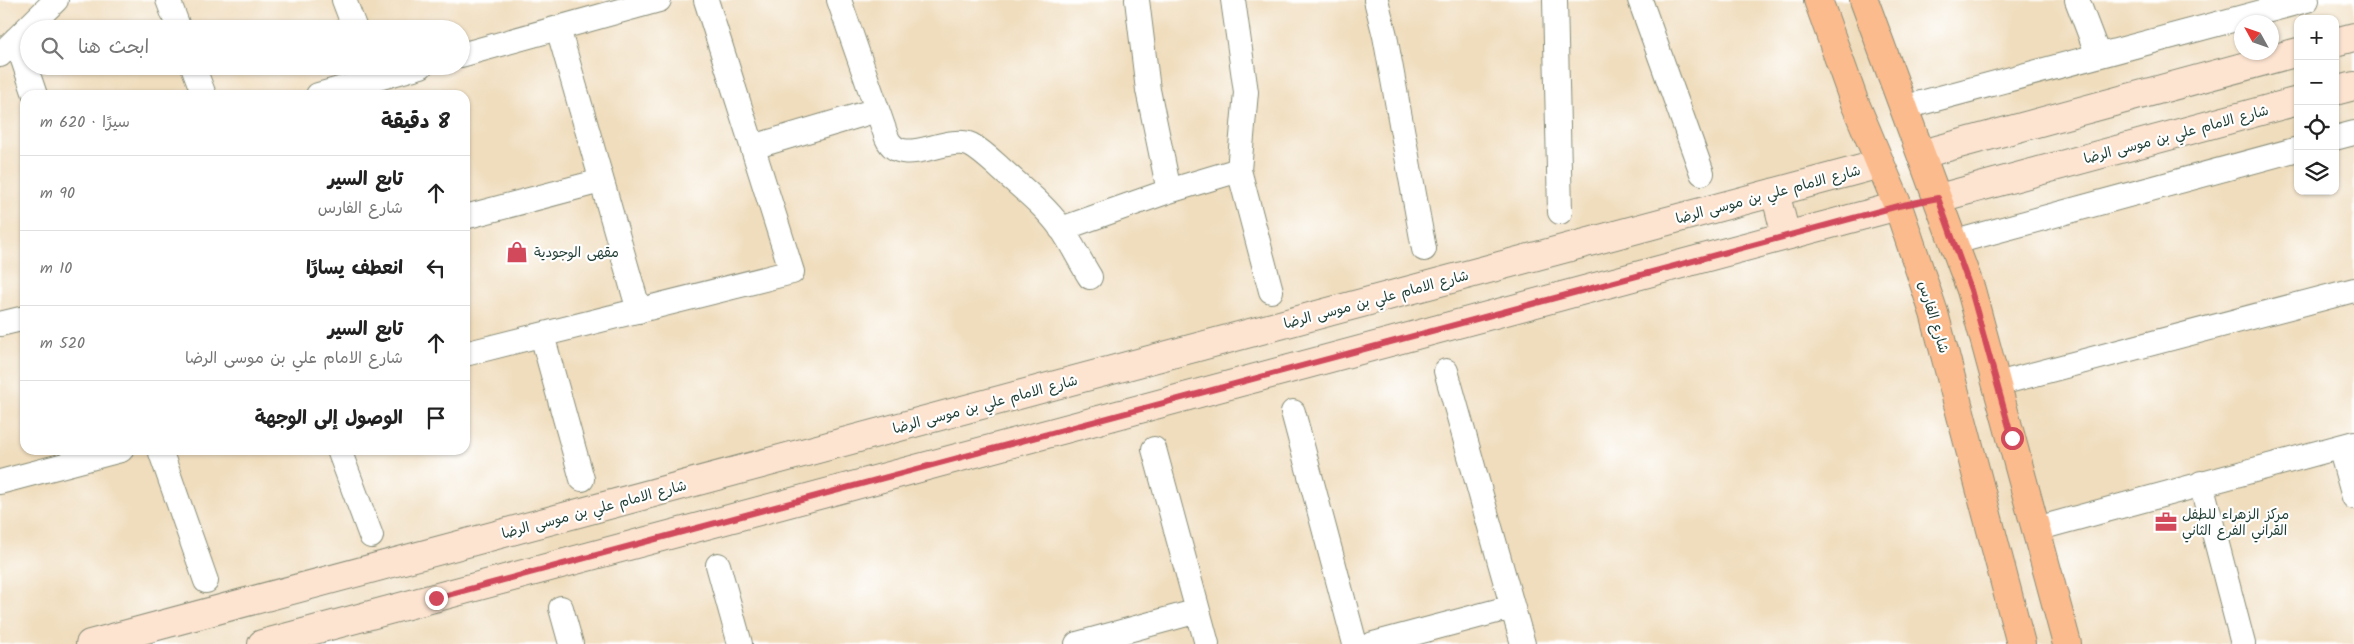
<!DOCTYPE html>
<html lang="ar">
<meta charset="utf-8">
<style>
body{margin:0;font-family:Kalam,"Playpen Sans Arabic",sans-serif;background:#f2f2f2;color:#222;direction:rtl}
.controls{position:absolute;right:15px;top:15px;display:grid;overflow:hidden;border-radius:10px;box-shadow:0 1px 4px #0004}
.controls button{width:45px;height:45px;display:grid;place-items:center;padding:0;border:0;border-bottom:1px solid #e0e0e0;background:#fff;color:#222;font:25px sans-serif}
.compass{position:absolute;left:2234px;top:15px;width:45px;height:45px;border-radius:50%;background:#fff;box-shadow:0 1px 4px #0004;rotate:310deg}
.stop{position:absolute;width:15px;height:15px;margin:-11px;border:4px solid #d1495b;border-radius:50%;background:#fff}
.stop.end{background:#d1495b;border-color:#fff;box-shadow:0 1px 5px #0008}
.list{margin:0;padding:0;list-style:none}
h2{display:flex;justify-content:space-between;align-items:center;height:65px;margin:0;padding:0 20px;font-size:21px}
h2 small{font-size:16px;font-weight:400;color:#767676}
.list li{display:grid;grid-template-columns:32px 1fr auto;gap:15px;align-items:center;box-sizing:border-box;height:75px;padding:0 20px;border-top:1px solid #e0e0e0}
.list b{display:block;font-size:19px;white-space:nowrap}
.list p{margin:0;font-size:16px;white-space:nowrap;color:#767676}
.list em{font-size:16px;font-style:normal;color:#767676}
.icon{flex:none;width:28px;height:28px;fill:none;stroke:currentColor;stroke-width:2;stroke-linecap:round;stroke-linejoin:round}
.map{position:relative;flex:none;width:2354px;height:644px;overflow:hidden;direction:ltr}
.search{position:absolute;background:#fff;box-shadow:0 1px 4px #0004;left:20px;top:20px;width:450px;height:55px;display:flex;align-items:center;gap:12px;box-sizing:border-box;padding:0 18px;border-radius:28px;color:#767676;font-size:19px}
.panel{position:absolute;background:#fff;box-shadow:0 1px 4px #0004;left:20px;top:90px;width:450px;height:365px;border-radius:15px;direction:rtl}
.map>svg:first-child{display:block}
</style>
<div class="map">
<svg width="2354" height="644" viewBox="0 0 2354 644">
<rect width="100%" height="100%" fill="#fff"/>
<filter id="ink" filterUnits="userSpaceOnUse"><feTurbulence type="fractalNoise" baseFrequency=".02" numOctaves="2"/><feDisplacementMap in="SourceGraphic" scale="10" xChannelSelector="R" yChannelSelector="G"/><feConvolveMatrix kernelMatrix="1 2 1 2 8 2 1 2 1" color-interpolation-filters="sRGB"/></filter>
<filter id="wash" filterUnits="userSpaceOnUse"><feTurbulence type="fractalNoise" baseFrequency=".0096" numOctaves="4" result="noise"/><feDisplacementMap in="SourceGraphic" scale="20" xChannelSelector="R" yChannelSelector="G"/><feGaussianBlur stdDeviation="1.12" result="paint"/><feColorMatrix in="noise" values="0 0 0 0 0 0 0 0 0 0 0 0 0 0 0 0 0 1.4 0 .05"/><feComposite in="paint" operator="in"/></filter>
<g filter="url(#wash)">
<rect width="100%" height="100%" fill="#f0ddbd"/>
</g>
<g filter="url(#ink)">
<g fill="none" stroke-linecap="round" stroke-linejoin="round">
<g stroke="#888d78" stroke-width="26">
<path id="minor" d="M168,0l11,29
M344,0l11,29
M839,0l48,138c14,32 58,-4 84,7 11,6 21,16 30,24 21,19 43,36 60,59 11,16 19,33 29,49
M1137,0l11,90 21,101
M1233,0l13,92 -7,78 32,121
M1376,0l9,36 39,213
M1555,0l5,212
M1640,0l62,173
M2077,0l21,55
M558,28l81,283
M16,39l19,56
M0,55l56,-55
M461,55l198,-55
M193,66l11,29
M318,95l103,-29
M1902,108l405,-108
M2335,138l19,-5
M753,147l124,-37
M465,217l136,-36
M1061,229l108,-38 70,-21
M1955,242l343,-93
M0,324l25,-6
M542,335l40,144
M465,354l327,-82 -86,-272
M1446,371l77,273
M1997,384l357,-94
M1293,412l62,232
M2340,447l14,50
M1154,449l53,195
M160,450l46,131
M339,450l32,86
M0,482l121,-32
M2201,483l42,161
M2036,529l318,-86
M718,565l22,79
M561,608l10,36
M1077,644l121,-33
M1373,644l139,-37"/>
</g>
<g stroke="#888d78" stroke-width="30">
<path id="secondary" d="M2335,42l19,-5
M2335,91l19,-5
M1922,154l376,-102
M1775,192l11,44
M1939,198l359,-97
M90,644l1790,-480
M262,644l1636,-438"/>
</g>
<g stroke="#888d78" stroke-width="30">
<path id="primary" d="M1818,0l36,101 44,105 36,107 87,331
M1864,0l107,290 96,354"/>
</g>
<use href="#minor" stroke="#fff" stroke-width="24"/>
<use href="#secondary" stroke="#fde4d1" stroke-width="28"/>
<use href="#primary" stroke="#fbbb8d" stroke-width="28"/>
</g>
</g>
<g fill="none" stroke-linecap="round" stroke-linejoin="round" filter="url(#ink)">
<path stroke="#d1495b" stroke-width="6" d="M436,598l1462,-392 40,-8 33,92 41,148"/>
</g>
<defs>
<g id="shop-bare" transform="scale(1.725)"><path d="M-5-2.5h2.3a2.7 3.5 0 0 1 5.4 0H5L5.5 6h-11ZM-1.5-2.5h3a1.5 2.3 0 0 0-3 0Z" fill="#d1495b" stroke="#fff" stroke-width="2.5" paint-order="stroke"/></g>
<g id="office-bare" transform="scale(1.725)"><path d="M-6-3h4V-5.5h4V-3h4V5H-6ZM-1-4.5V-3h2v-1.5ZM-6 0V1H6V0Z" fill="#d1495b" stroke="#fff" stroke-width="2.5" paint-order="stroke"/></g>
</defs>
<g fill-rule="evenodd">
<use href="#shop-bare" x="517" y="252"/>
<use href="#office-bare" x="2166" y="522"/>
</g>
<g text-anchor="middle" stroke-width="4.5" stroke-linejoin="round" paint-order="stroke">
<g font-size="14" fill="#1f3d34" stroke="#fff">
<text transform="translate(2176 134) rotate(-15)" y="5">شارع الامام علي بن موسى الرضا</text>
<text transform="translate(1768 194) rotate(-15)" y="5">شارع الامام علي بن موسى الرضا</text>
<text transform="translate(1376 299) rotate(-15)" y="5">شارع الامام علي بن موسى الرضا</text>
<text transform="translate(1934 317) rotate(73)" y="5">شارع الفارس</text>
<text transform="translate(985 404) rotate(-15)" y="5">شارع الامام علي بن موسى الرضا</text>
<text transform="translate(594 509) rotate(-15)" y="5">شارع الامام علي بن موسى الرضا</text>
</g>
<g font-size="14" fill="#1f3d34" stroke="#fff" text-anchor="start">
<text x="534" y="257">مقهى الوجودية</text>
<text x="2182" y="519">مركز الزهراء للطفل<tspan x="2182" dy="16">القراني الفرع الثاني</tspan></text>
</g>
</g>
</svg>
<div class="controls">
<button>+</button>
<button>−</button>
<button><svg class="icon" aria-label="locate" viewBox="0 0 24 24"><circle cx="12" cy="12" r="6"/><path d="M12 2v4M12 18v4M2 12h4M18 12h4"/></svg></button>
<button><svg class="icon" aria-label="layers" viewBox="0 0 24 24"><path d="M12 4l9 5-9 5-9-5zM3 14l9 5 9-5"/></svg></button>
</div>
<svg class="compass" viewBox="-18 -18 36 36"><path d="M0-13l5 13h-10z" fill="#e53935"/><path d="M0 13l5-13h-10z" fill="#767676"/></svg>
<div class="stop" style="left:2012px;top:438px"></div>
<div class="stop end" style="left:436px;top:598px"></div>
<div class="search"><svg class="icon" aria-label="search" viewBox="0 0 24 24"><circle cx="10" cy="10" r="6"/><path d="M15 15l6 6"/></svg>ابحث هنا</div>
<section class="panel">
<h2>8 دقيقة<small>سيرًا · 620 m</small></h2>
<ul class="list">
<li><svg class="icon" aria-label="ahead" viewBox="0 0 24 24"><path d="M12 20V5M6 11l6-6 6 6"/></svg><div><b>تابع السير</b><p>شارع الفارس</p></div><em>90 m</em></li>
<li><svg class="icon" aria-label="left" viewBox="0 0 24 24"><path d="M17 20v-9H6M10 6l-5 5 5 5"/></svg><div><b>انعطف يسارًا</b></div><em>10 m</em></li>
<li><svg class="icon" aria-label="ahead" viewBox="0 0 24 24"><path d="M12 20V5M6 11l6-6 6 6"/></svg><div><b>تابع السير</b><p>شارع الامام علي بن موسى الرضا</p></div><em>520 m</em></li>
<li><svg class="icon" aria-label="arrive" viewBox="0 0 24 24"><path d="M6 21V4h12l-3 4 3 4H6"/></svg><div><b>الوصول إلى الوجهة</b></div></li>
</ul>
</section>
</div>
